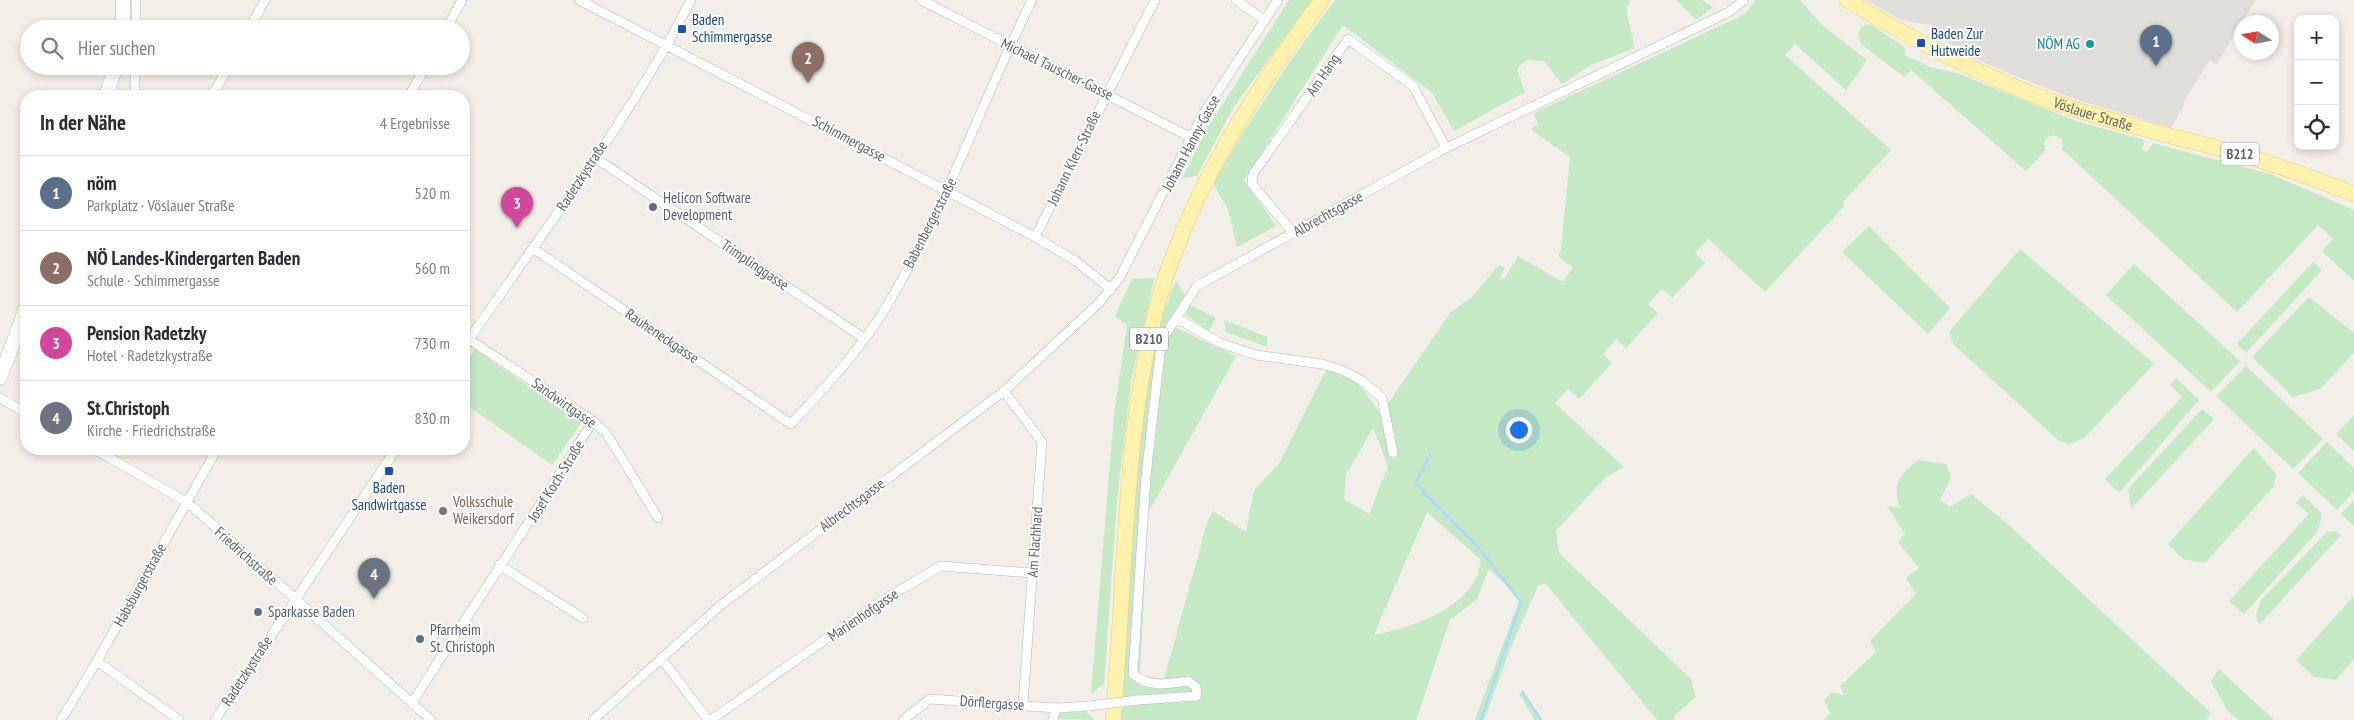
<!DOCTYPE html>
<html lang="de">
<meta charset="utf-8">
<style>
body{margin:0;font-family:"PT Sans Narrow",sans-serif;background:#f7f7f7;color:#2b2b33}
.controls{position:absolute;right:15px;top:15px;display:grid;overflow:hidden;border-radius:10px;box-shadow:0 2px 8px #0003}
.controls button{width:45px;height:45px;display:grid;place-items:center;padding:0;border:0;border-bottom:1px solid #e1e1e2;background:#fff;color:#2b2b33;font:25px sans-serif}
.compass{position:absolute;left:2234px;top:15px;width:45px;height:45px;border-radius:50%;background:#fff;box-shadow:0 2px 8px #0003;rotate:281deg}
.you{position:absolute;left:1518px;top:429px;width:18px;height:18px;margin:-12px;border:4px solid #fff;border-radius:50%;background:#1a73e8;box-shadow:0 0 0 8px #1a73e833}
.badge{display:grid;place-items:center;width:32px;height:32px;border-radius:50%;background:#ea4335;color:#fff;font-size:16px;font-weight:700}
.pin{position:absolute;translate:-50% -41px;filter:drop-shadow(0 1px 2px #0008)}
.pin::after{content:'';position:absolute;top:26px;width:18px;height:15px;background:inherit;clip-path:polygon(0 0,100% 0,50% 100%)}
.list{margin:0;padding:0;list-style:none}
h2{display:flex;justify-content:space-between;align-items:center;height:65px;margin:0;padding:0 20px;font-size:21px}
h2 small{font-size:16px;font-weight:400;color:#7c7c81}
.list li{display:grid;grid-template-columns:32px 1fr auto;gap:15px;align-items:center;box-sizing:border-box;height:75px;padding:0 20px;border-top:1px solid #e1e1e2}
.list b{display:block;font-size:19px;white-space:nowrap}
.list p{margin:0;font-size:16px;white-space:nowrap;color:#7c7c81}
.list em{font-size:16px;font-style:normal;color:#7c7c81}
.icon{flex:none;width:28px;height:28px;fill:none;stroke:currentColor;stroke-width:2;stroke-linecap:round;stroke-linejoin:round}
.map{position:relative;flex:none;width:2354px;height:720px;overflow:hidden}
.search{position:absolute;background:#fff;box-shadow:0 2px 8px #0003;left:20px;top:20px;width:450px;height:55px;display:flex;align-items:center;gap:12px;box-sizing:border-box;padding:0 18px;border-radius:28px;color:#7c7c81;font-size:19px}
.panel{position:absolute;background:#fff;box-shadow:0 2px 8px #0003;left:20px;top:90px;width:450px;height:365px;border-radius:20px}
.map>svg:first-child{display:block}
</style>
<div class="map">
<svg width="2354" height="720" viewBox="0 0 2354 720">
<rect width="100%" height="100%" fill="#f1efe8"/>
<path fill="#e0deda" d="M1866,0h390l-40,65 -6,-5 -26,41v4l-13,23 -90,-27 -49,-18 -59,-25 -32,-20v-7l-11,-6 -30,-5z"/>
<path fill="#c5e8c5" fill-rule="evenodd" d="M1289,0h23l-79,108 -36,68 -15,2 25,-49z
M1335,0h296l-5,8 9,40 -44,17 -29,19 -18,-23 -17,-1 -10,9 8,23 -71,39 -22,-38 -89,-68 -99,155 32,46 -39,21 -9,-38 -15,-25c37,-65 77,-125 122,-184z
M1676,0h26l11,7 -17,13z
M1756,0h44l22,25 45,35 -21,30 -51,-46 -10,11 106,95 -48,52 2,3 -80,87 -57,-53 -13,14 10,10 -33,35 -10,-9 -14,15 10,9 -32,35 -10,-9 -13,15 9,9 -33,36 -11,-10 -13,14 69,64 -19,11 -49,53 3,22 132,126 5,18 -21,18 -1,5h-17l-112,-137 -7,3 -27,61 -27,73h-9l45,-122 -31,-29 -12,30 -27,21 -34,100h-297l24,-314 18,-86 15,-40 9,16 -17,28 68,32 -88,157 -8,162 24,4 43,-156 6,-12 33,21 8,-42 25,-26 47,-94c32,4 38,22 55,44l69,-101 22,-16 27,-32 6,2 -6,13 6,-2 13,-22 45,26 10,-14 -15,-12 3,-6 9,-93 -37,-26 -1,-3 6,-4 -4,-11 211,-99zM1373,428l15,38 -19,48 -25,-15 2,-24zM1427,512l54,48c-2,7 -3,16 -7,22 -20,32 -66,46 -100,53z
M1870,24l34,23 2,9 27,12 24,5 119,48 69,19 -3,10 5,2 6,-9 117,31 84,36v71l-32,-30 11,-12 -15,-14 -81,87 -175,-163c2,-7 -1,-12 -8,-14l-8,3 -2,6 2,6 -20,21 -115,-101 -7,7 -43,-33 -3,-10 4,-8z
M1869,226l81,82 -22,26 -86,-82z
M2020,249l134,115 -70,74 -14,6 -11,-3 -106,-97 -4,-12z
M2313,262l9,8 -76,83 -9,-9z
M2134,264l106,97 -29,31 -105,-97z
M1155,278l-23,98 -15,124 -13,184 -13,10 23,-280 13,-89 -12,-9 17,-37z
M2309,297l45,36v20l-34,36 -27,8 -41,-40z
M1190,305l26,13 -7,13 -23,-16z
M1224,320l43,17v10l-41,-15z
M475,349l106,74 -29,42 -88,-62v-38z
M2246,366l77,73 -30,30 -77,-73z
M2176,378l23,22 -80,93 -14,-14 77,-82 -12,-12z
M2202,409l12,10 -83,90 -3,-20z
M2354,415v36l-18,-17z
M2327,442l27,26v23l-17,19 -39,-37z
M2254,448l22,26 -2,12 -69,77 -22,-4 -15,-15z
M1918,460l28,4 5,14 -11,22 10,7 21,-13 39,32 201,187 -5,7h-382l6,-7 -6,-12 7,-9 13,3 -4,-9 36,-34 -6,-11 46,-47 -10,-16 13,-10 -21,-26 7,-8 -18,-28 14,2c-11,-22 -1,-34 17,-48z
M2303,495l18,18v8l-4,11 -73,82 -15,-13 80,-87 -13,-11z
M2354,500v26l-13,-12z
M2336,531l5,4 -82,90 -3,-11 5,-14 66,-68z
M2354,596v63l-18,21 -22,-3 -18,-17z
M2219,669l55,51h-36l-11,-10 -16,-29z
M1523,690l18,30h-6l-16,-26z
M1086,711l8,9 -37,-1 2,-6z"/>
<g fill="none" stroke-linecap="round" stroke-linejoin="round">
<path stroke="#aadaff" stroke-width="2.5" d="M1430,455l-14,27 9,12 52,52 44,56 -40,118
M1523,693l18,27"/>
<g stroke="#b5b8bc" stroke-width="10">
<path id="street" d="M136,0v29
M579,0l456,237 39,23 37,29
M921,0l271,138
M1236,0l28,20
M249,29l16,-29
M446,29l16,-29
M135,96v-30
M209,96l7,-7 13,-23
M409,96l17,-30
M594,157l271,182
M1293,233l-41,-49 1,-10 95,-135 65,47 33,62
M1035,237l120,-237
M534,249l257,175c34,-37 69,-73 95,-117 59,-97 96,-206 146,-307
M1176,318l44,25 36,12 66,9 20,6 19,10 21,18 11,55
M464,336l129,85 14,13 51,84
M464,347c77,-114 164,-224 227,-347
M1004,391l38,51 -19,262
M0,398l26,15
M94,449l93,53 244,218
M499,565l84,53
M661,658l47,62
M97,661l82,59
M1138,700l59,-4 -1,-9 -8,-6c-20,3 -39,7 -55,-7l13,-198 14,-123 5,-18 32,-49 249,-138 283,-136 15,-12
M412,703c60,-95 122,-187 181,-282
M61,720l36,-59 120,-212
M215,720l181,-271
M593,720l129,-116 282,-213 95,-88 21,-26 83,-163 75,-114
M711,720l162,-114 68,-40 91,7
M903,720l27,-21 126,9 33,-2
M1053,720l3,-12"/>
</g>
<g stroke="#b6babf" stroke-width="15">
<path id="secondary" d="M123,0v29
M106,96l10,-30
M0,378l26,-70"/>
</g>
<g stroke="#f2c960" stroke-width="16">
<g id="primary">
<path id="s1" d="M1847,0c71,43 145,82 224,108 52,17 105,29 158,43 42,12 84,27 125,43"/>
<path d="M1113,720c13,-138 9,-287 46,-421 32,-111 95,-207 163,-299"/>
</g>
</g>
<use href="#street" stroke="#fff" stroke-width="9"/>
<use href="#secondary" stroke="#fff" stroke-width="14"/>
<use href="#primary" stroke="#fff2af" stroke-width="15"/>
<g stroke="#b5b8bc" stroke-width="10" stroke-linecap="butt">
<path id="street-bridge" d="M1089,706l49,-6"/>
</g>
<use href="#street-bridge" stroke="#fff" stroke-width="9"/>
</g>
<g fill="#1a4fb4" stroke="#fff" stroke-width="2">
<rect x="677" y="24" width="10" height="10" rx="2.5"/>
<rect x="1916" y="38" width="10" height="10" rx="2.5"/>
<rect x="384" y="466" width="10" height="10" rx="2.5"/>
</g>
<circle fill="#0f9aa8" stroke="#fff" stroke-width="2" cx="2090" cy="44" r="5"/>
<g fill="#5c6f8a" stroke="#fff" stroke-width="2">
<circle cx="653" cy="207" r="5"/>
<circle cx="258" cy="612" r="5"/>
<circle cx="420" cy="639" r="5"/>
</g>
<circle fill="#8d6e63" stroke="#fff" stroke-width="2" cx="443" cy="511" r="5"/>
<g text-anchor="middle" stroke-width="4" stroke-linejoin="round" paint-order="stroke">
<g fill="#fff" stroke="#8f9295" stroke-width="1">
<rect x="2221" y="142.5" width="38" height="23" rx="4"/>
<rect x="1130" y="327.5" width="38" height="23" rx="4"/>
</g>
<g font-size="14" font-weight="bold" fill="#5f6368">
<text x="2240" y="159">B212</text>
<text x="1149" y="344">B210</text>
</g>
<g font-size="15" fill="#164399" stroke="#fff" text-anchor="start">
<text x="692" y="25">Baden<tspan x="692" dy="17">Schimmergasse</tspan></text>
<text x="1931" y="39">Baden Zur<tspan x="1931" dy="17">Hutweide</tspan></text>
<text x="389" y="493" text-anchor="middle">Baden<tspan x="389" dy="17">Sandwirtgasse</tspan></text>
</g>
<g font-size="15" fill="#0d838f" stroke="#fff" text-anchor="end">
<text x="2080" y="49">NÖM AG</text>
</g>
<g font-size="15" fill="#5f6368" stroke="#fff">
<text transform="translate(1057 69) rotate(26)" y="5">Michael Tauscher-Gasse</text>
<text transform="translate(1323 75) rotate(-56)" y="5">Am Hang</text>
<text dy="5" stroke="none"><textPath href="#s1" startOffset="272">Vöslauer Straße</textPath></text>
<text transform="translate(849 139) rotate(28)" y="5">Schimmergasse</text>
<text transform="translate(1191 143) rotate(-62)" y="5">Johann Hanny-Gasse</text>
<text transform="translate(1074 158) rotate(-64)" y="5">Johann Klerr-Straße</text>
<text transform="translate(582 176) rotate(-57)" y="5">Radetzkystraße</text>
<text transform="translate(1328 214) rotate(-29)" y="5">Albrechtsgasse</text>
<text transform="translate(930 223) rotate(-63)" y="5">Babenbergerstraße</text>
<text transform="translate(755 265) rotate(34)" y="5">Trimplinggasse</text>
<text transform="translate(662 336) rotate(34)" y="5">Rauheneckgasse</text>
<text transform="translate(564 403) rotate(35)" y="5">Sandwirtgasse</text>
<text transform="translate(556 481) rotate(-58)" y="5">Josef Koch-Straße</text>
<text transform="translate(852 505) rotate(-37)" y="5">Albrechtsgasse</text>
<text transform="translate(1035 542) rotate(-86)" y="5">Am Flachhard</text>
<text transform="translate(246 556) rotate(42)" y="5">Friedrichstraße</text>
<text transform="translate(140 585) rotate(-61)" y="5">Habsburgerstraße</text>
<text transform="translate(863 615) rotate(-34)" y="5">Marienhofgasse</text>
<text transform="translate(247 671) rotate(-57)" y="5">Radetzkystraße</text>
<text transform="translate(992 703) rotate(4)" y="5">Dörflergasse</text>
</g>
<g font-size="15" fill="#4e5e75" stroke="#fff" text-anchor="start">
<text x="663" y="203">Helicon Software<tspan x="663" dy="17">Development</tspan></text>
<text x="268" y="617">Sparkasse Baden</text>
<text x="430" y="635">Pfarrheim<tspan x="430" dy="17">St. Christoph</tspan></text>
</g>
<g font-size="15" fill="#785e54" stroke="#fff" text-anchor="start">
<text x="453" y="507">Volksschule<tspan x="453" dy="17">Weikersdorf</tspan></text>
</g>
</g>
</svg>
<div class="controls">
<button>+</button>
<button>−</button>
<button><svg class="icon" aria-label="locate" viewBox="0 0 24 24"><circle cx="12" cy="12" r="6"/><path d="M12 2v4M12 18v4M2 12h4M18 12h4"/></svg></button>
</div>
<svg class="compass" viewBox="-18 -18 36 36"><path d="M0-13l5 13h-10z" fill="#e53935"/><path d="M0 13l5-13h-10z" fill="#7c7c81"/></svg>
<div class="you"></div>
<div class="pin badge" style="left:2156px;top:66px;background:#5c6f8a">1</div>
<div class="pin badge" style="left:808px;top:83px;background:#8d6e63">2</div>
<div class="pin badge" style="left:517px;top:228px;background:#d1479c">3</div>
<div class="pin badge" style="left:374px;top:599px;background:#6b7280">4</div>
<div class="search"><svg class="icon" aria-label="search" viewBox="0 0 24 24"><circle cx="10" cy="10" r="6"/><path d="M15 15l6 6"/></svg>Hier suchen</div>
<section class="panel">
<h2>In der Nähe<small>4 Ergebnisse</small></h2>
<ul class="list">
<li><span class="badge" style="background:#5c6f8a">1</span><div><b>nöm</b><p>Parkplatz · Vöslauer Straße</p></div><em>520 m</em></li>
<li><span class="badge" style="background:#8d6e63">2</span><div><b>NÖ Landes-Kindergarten Baden</b><p>Schule · Schimmergasse</p></div><em>560 m</em></li>
<li><span class="badge" style="background:#d1479c">3</span><div><b>Pension Radetzky</b><p>Hotel · Radetzkystraße</p></div><em>730 m</em></li>
<li><span class="badge" style="background:#6b7280">4</span><div><b>St.Christoph</b><p>Kirche · Friedrichstraße</p></div><em>830 m</em></li>
</ul>
</section>
</div>
